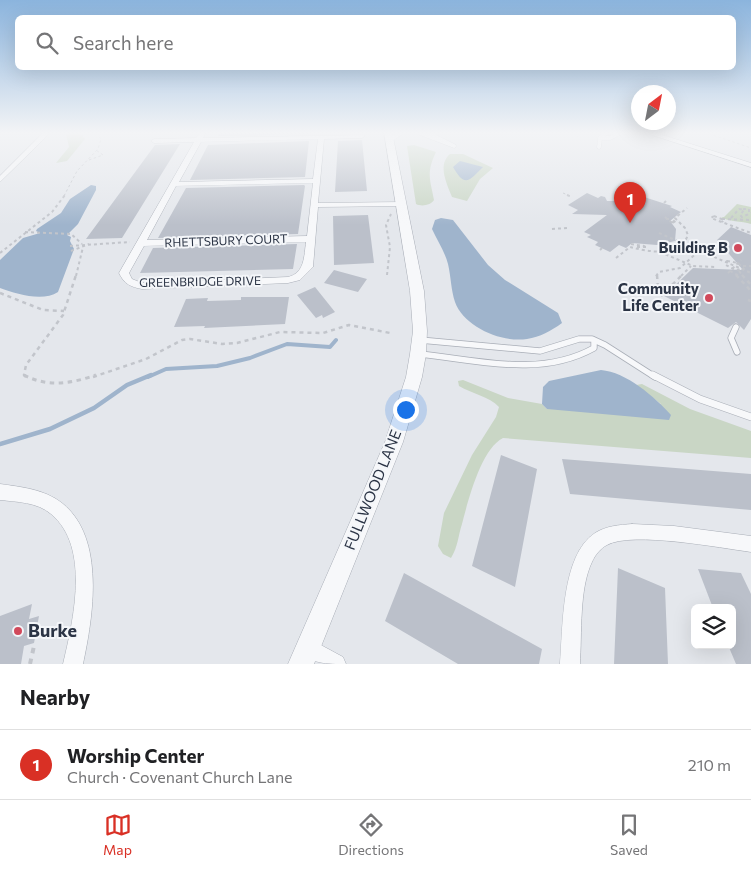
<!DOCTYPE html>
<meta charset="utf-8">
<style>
body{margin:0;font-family:Commissioner,sans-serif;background:#f2f2f2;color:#202124}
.controls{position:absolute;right:15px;bottom:15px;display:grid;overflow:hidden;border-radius:8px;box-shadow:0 5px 20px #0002}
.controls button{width:45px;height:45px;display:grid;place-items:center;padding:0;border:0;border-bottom:1px solid #e0e0e0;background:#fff;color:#202124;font:25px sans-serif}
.compass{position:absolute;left:631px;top:85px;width:45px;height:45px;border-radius:50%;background:#fff;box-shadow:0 5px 20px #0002;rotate:32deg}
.you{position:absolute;left:405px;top:409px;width:18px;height:18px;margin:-12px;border:4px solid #fff;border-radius:50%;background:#1a73e8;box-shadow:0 0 0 8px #1a73e833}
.badge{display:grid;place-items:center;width:32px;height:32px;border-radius:50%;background:#d93025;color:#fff;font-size:16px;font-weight:700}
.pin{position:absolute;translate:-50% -41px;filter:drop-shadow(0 1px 2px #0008)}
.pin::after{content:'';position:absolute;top:26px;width:18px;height:15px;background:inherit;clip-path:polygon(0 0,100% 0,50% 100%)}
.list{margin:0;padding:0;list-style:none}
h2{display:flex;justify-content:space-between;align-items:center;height:65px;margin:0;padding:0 20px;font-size:21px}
h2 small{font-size:16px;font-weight:400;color:#757577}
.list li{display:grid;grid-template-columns:32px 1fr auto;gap:15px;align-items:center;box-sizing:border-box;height:70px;padding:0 20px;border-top:1px solid #e0e0e0}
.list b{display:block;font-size:19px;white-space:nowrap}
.list p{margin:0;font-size:16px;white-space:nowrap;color:#757577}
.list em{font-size:16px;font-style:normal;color:#757577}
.icon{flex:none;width:28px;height:28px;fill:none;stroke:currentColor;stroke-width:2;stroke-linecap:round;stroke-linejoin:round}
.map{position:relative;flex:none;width:751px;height:664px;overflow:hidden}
.search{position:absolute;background:#fff;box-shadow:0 5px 20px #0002;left:15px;right:15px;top:15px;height:55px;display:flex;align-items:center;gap:12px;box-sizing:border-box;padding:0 18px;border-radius:8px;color:#757577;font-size:19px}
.sheet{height:135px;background:#fff}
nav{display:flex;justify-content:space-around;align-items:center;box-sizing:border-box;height:70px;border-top:1px solid #e0e0e0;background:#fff;font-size:14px;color:#757577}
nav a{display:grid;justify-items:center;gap:2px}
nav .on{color:#d93025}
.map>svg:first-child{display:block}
</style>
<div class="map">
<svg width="751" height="664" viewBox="0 0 751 664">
<rect width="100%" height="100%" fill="#e4e7ec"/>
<path fill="#c9d6c5" d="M70,132h10l5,7 -18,22 -11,2 13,-16 -3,-13z
M414,145l22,7c-10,21 -6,27 -2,48 -3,5 -12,7 -18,4l-9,-58z
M450,154h13l30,14 -13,11 -13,22 -15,-4c-5,-13 -15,-32 -2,-43z
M737,204l14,3v17c-9,-3 -23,-2 -30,-7h3z
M463,380l45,18 34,6 5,5 114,-5 -25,-19 6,-1 48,25 61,22v27l-248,-20c-22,11 -35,63 -41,86 -4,12 -4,23 -11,34l-8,-4 -5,-8 6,-33 28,-58 24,-38 3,-10c-10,-11 -27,-13 -40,-21l-1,-5z"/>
<path fill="#9fb4cc" d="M460,161l23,6c-14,14 -18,21 -30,0z
M91,185l5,1v4l-18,34 -11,11 4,2 -1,4 4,8 -16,43c-15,10 -42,2 -58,-4v-28l23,-22 17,-5 -4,-2 1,-2 24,-16 9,-14z
M441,218l12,2 35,45 17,15 53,33 4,10c-11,8 -22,14 -35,16 -25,4 -63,-12 -72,-37 -4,-12 -4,-25 -7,-38 -3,-12 -11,-24 -16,-35l3,-9z
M601,370c25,2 54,27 70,45l-2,5 -122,-11 -5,-5 1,-17 6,-6z"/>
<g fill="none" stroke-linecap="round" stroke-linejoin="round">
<path stroke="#9fb4cc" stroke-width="4" d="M148,377l18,-8 51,-3 33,-8 37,-14 43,3 6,-7"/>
<path stroke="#9fb4cc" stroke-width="4.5" d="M0,444l50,-15 44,-21 33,-23 24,-10"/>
</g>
<path fill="#bbc0ca" d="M220,132h91l-1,2 -92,2z
M362,140l5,51 -32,1 3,-51z
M309,141l-4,36 -115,3 18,-35z
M180,144l-58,94 -36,1 69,-94z
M304,185l1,1 -7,48 -140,4 28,-50z
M587,193l11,5 3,-2 4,1 2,4h22l7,-4 5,2 3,-2 28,9 -2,1 11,5 -11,9 6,8 -1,12 -18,4 -25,-2 -6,5 -7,-3 -9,7 -15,-7 3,-3 -11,-5 4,-2 -7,-3 23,-17 -35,-1 6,-4 -10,-5z
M368,215l6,48 -40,2 -1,-49z
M731,227l20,8v84l-7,11 -8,-8 -8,6 -64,-32 29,-28 50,2 -26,-30z
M297,244l-4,25 -153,4 13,-25z
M334,270l33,9 -9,13 -34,-9z
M315,287l20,25 -12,6 -1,-3 -6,3 -19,-23z
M241,297h48l-4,27 -81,4 1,-2 -31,1 12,-28 22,-1 -1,3 34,-1z
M501,455l36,14 -22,118 -43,-21z
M562,459l189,15v36l-181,-16z
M618,568l47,20 3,76h-54z
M698,569l43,4 10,21v70h-15l-8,-19h4v-37h-19z
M404,573l138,76 -3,15h-81l-73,-43z
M32,604l-3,15 10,-3 -5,27 -10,3 -3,18h-21v-48z"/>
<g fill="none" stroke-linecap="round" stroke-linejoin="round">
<g stroke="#a9aeb7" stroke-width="4.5">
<path id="service-far2" d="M417,132l37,14 -28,-14
M600,138h10l12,-6
M390,140l12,-8
M599,147l1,-9 7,-6"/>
</g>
<g stroke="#a9aeb7" stroke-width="7">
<path id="service-far1" d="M736,327l-5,11 6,14
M420,340l120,11 39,-12h13l13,6 50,32
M420,354c58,6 120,24 174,-6v-8"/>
</g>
<g stroke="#a9aeb7" stroke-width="8">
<path id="service" d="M653,375l47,24 51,18"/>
</g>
<g stroke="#a9aeb7" stroke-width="1">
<path id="minor" d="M44,132h7l-51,50v-6z
M200,132h6l-3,6 161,-3 1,1 -3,2 -38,1 -6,64 84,-1 4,2 -4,2 -84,1 -5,60 -13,13 -12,3 -146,6c-11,-2 -18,-5 -23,-16l75,-131 -40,1 -3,-2 3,-2 42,-1zM318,139l-5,40 -134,3 22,-40zM313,183l-6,53 -160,4 29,-54zM306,242c-2,14 -1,31 -18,35l-146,6 -10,-4 -3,-6 15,-27z
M643,132h10l98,31v4z
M0,484c21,3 44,5 62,19 44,35 31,114 21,161h-20c10,-43 28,-117 -12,-150 -14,-12 -34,-12 -51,-14z
M632,524l42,2 77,10v16c-30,-4 -119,-21 -144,-7 -6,3 -12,10 -15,17 -13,27 -10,72 -12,102h-20c3,-36 1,-109 35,-131 11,-7 24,-8 37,-9z
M308,638l35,19 3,7c-17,0 -40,0 -48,-16l3,-7z"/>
</g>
<g stroke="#a9aeb7" stroke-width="1">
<path id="tertiary" d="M384,132h8l32,159 3,40 -1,23 -4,23 -19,65 -89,222h-26l97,-222 21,-65 4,-23 3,-23 -3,-40z"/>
</g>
<path stroke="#c2c5cb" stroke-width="1" stroke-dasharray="2.5 2.5" stroke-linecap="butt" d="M575,132l3,5
M704,132l47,16
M89,160l14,-5 -7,-5
M563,193l7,3
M64,196l13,-25 21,-22 3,-10 -6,-7"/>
<path stroke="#c2c5cb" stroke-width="2" stroke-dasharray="3 3" stroke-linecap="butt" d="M567,195l5,2
M664,203l2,-2
M743,209h6v3
M714,216l-3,2 40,15
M714,216l10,4 -2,2
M731,218l8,-9 5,1 -4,5 2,2 9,-4
M666,219h6
M722,219l29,1
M671,222l5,1 -4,-4
M552,229l15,-1
M25,232l46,2 11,10
M659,233l92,40
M70,246l60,-4
M637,247h10l-3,-1
M600,250l2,-2
M71,251l18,-7
M660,252l33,14 22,1
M0,253l52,-41 13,-17
M616,258l14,-11c20,5 49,11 58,-12l-3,-7 -10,-10 12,-10
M727,261l11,2 6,6 -9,1 -9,-5z
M743,266h8
M730,271l9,5
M739,271l4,5
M728,273l13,-13
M387,275l3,-28 -4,-22 5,-11
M76,276l7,-29
M656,276l3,-4 21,-4 19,-17
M681,276l10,-10"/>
<path stroke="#c2c5cb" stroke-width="2.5" stroke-dasharray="4 4" stroke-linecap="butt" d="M657,275l1,14
M736,275l15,16
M742,275l9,10
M0,293l43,17 21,1
M661,296l21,-21
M748,300l3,1
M26,377l-2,-2 2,-10 37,-50 13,-40
M93,377l53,-18 36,-19 8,-1 32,5 15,-1 43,-11 43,1 26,-8 41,8"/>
<path stroke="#c2c5cb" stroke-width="3" stroke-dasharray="4.5 4.5" stroke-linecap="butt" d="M24,375c24,13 49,8 72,0"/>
<path stroke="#c2c5cb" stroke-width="4" stroke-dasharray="5.5 5.5" stroke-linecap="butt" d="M30,664l4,-18"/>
<use href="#service-far2" stroke="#f7f8fa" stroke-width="4"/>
<use href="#service-far1" stroke="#f7f8fa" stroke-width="5.5"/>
<use href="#service" stroke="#f7f8fa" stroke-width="7"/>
<use href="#minor" fill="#f7f8fa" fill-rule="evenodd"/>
<use href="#tertiary" fill="#f7f8fa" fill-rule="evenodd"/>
<path stroke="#c2c5cb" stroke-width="2" stroke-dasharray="3 3" stroke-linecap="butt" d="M665,217l6,5
M631,244l13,2"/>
</g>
<linearGradient id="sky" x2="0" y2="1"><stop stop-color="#8bb4dd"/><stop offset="0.59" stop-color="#f3f4f6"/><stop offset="1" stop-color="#f3f4f6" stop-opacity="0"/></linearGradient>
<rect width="751" height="225" fill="url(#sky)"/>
<g fill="#d1495b" stroke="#f4f6f9" stroke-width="2">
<circle cx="738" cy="248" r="5"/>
<circle cx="709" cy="298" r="5"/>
<circle cx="18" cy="631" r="5"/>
</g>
<g text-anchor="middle" stroke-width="4" stroke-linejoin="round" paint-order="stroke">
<g font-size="12" fill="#2b3445" stroke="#f4f6f9">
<text transform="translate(226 241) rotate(-2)" y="4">RHETTSBURY COURT</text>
<text transform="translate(200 282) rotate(-1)" y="4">GREENBRIDGE DRIVE</text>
</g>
<g font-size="15" font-weight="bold" fill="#2b3445" stroke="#f4f6f9" text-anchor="end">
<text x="728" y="253">Building B</text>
<text x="699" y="294">Community<tspan x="699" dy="17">Life Center</tspan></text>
</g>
<g font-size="15" fill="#2b3445" stroke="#f4f6f9">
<text transform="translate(373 490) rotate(-68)" y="5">FULLWOOD LANE</text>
</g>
<g font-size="18" font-weight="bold" fill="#2b3445" stroke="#f4f6f9" text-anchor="start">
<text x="28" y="637">Burke</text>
</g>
</g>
</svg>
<div class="controls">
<button><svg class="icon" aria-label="layers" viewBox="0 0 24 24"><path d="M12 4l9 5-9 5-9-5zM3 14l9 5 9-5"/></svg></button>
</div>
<svg class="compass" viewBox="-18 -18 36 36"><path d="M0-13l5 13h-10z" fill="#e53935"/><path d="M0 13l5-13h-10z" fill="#757577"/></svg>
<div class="you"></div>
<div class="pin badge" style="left:630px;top:223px">1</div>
<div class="search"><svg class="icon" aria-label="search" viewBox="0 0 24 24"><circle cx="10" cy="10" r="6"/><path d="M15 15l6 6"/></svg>Search here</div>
</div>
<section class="sheet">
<h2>Nearby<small></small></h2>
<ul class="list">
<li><span class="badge">1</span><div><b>Worship Center</b><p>Church · Covenant Church Lane</p></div><em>210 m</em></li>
</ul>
</section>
<nav>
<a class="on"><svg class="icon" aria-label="map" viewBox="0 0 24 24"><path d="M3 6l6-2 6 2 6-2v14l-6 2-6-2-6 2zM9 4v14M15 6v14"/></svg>Map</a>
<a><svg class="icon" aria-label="directions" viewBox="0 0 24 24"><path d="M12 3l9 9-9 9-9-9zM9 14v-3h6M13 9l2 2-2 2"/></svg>Directions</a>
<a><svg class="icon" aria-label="saved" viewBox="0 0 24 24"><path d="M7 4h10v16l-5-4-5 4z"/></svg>Saved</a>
</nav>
